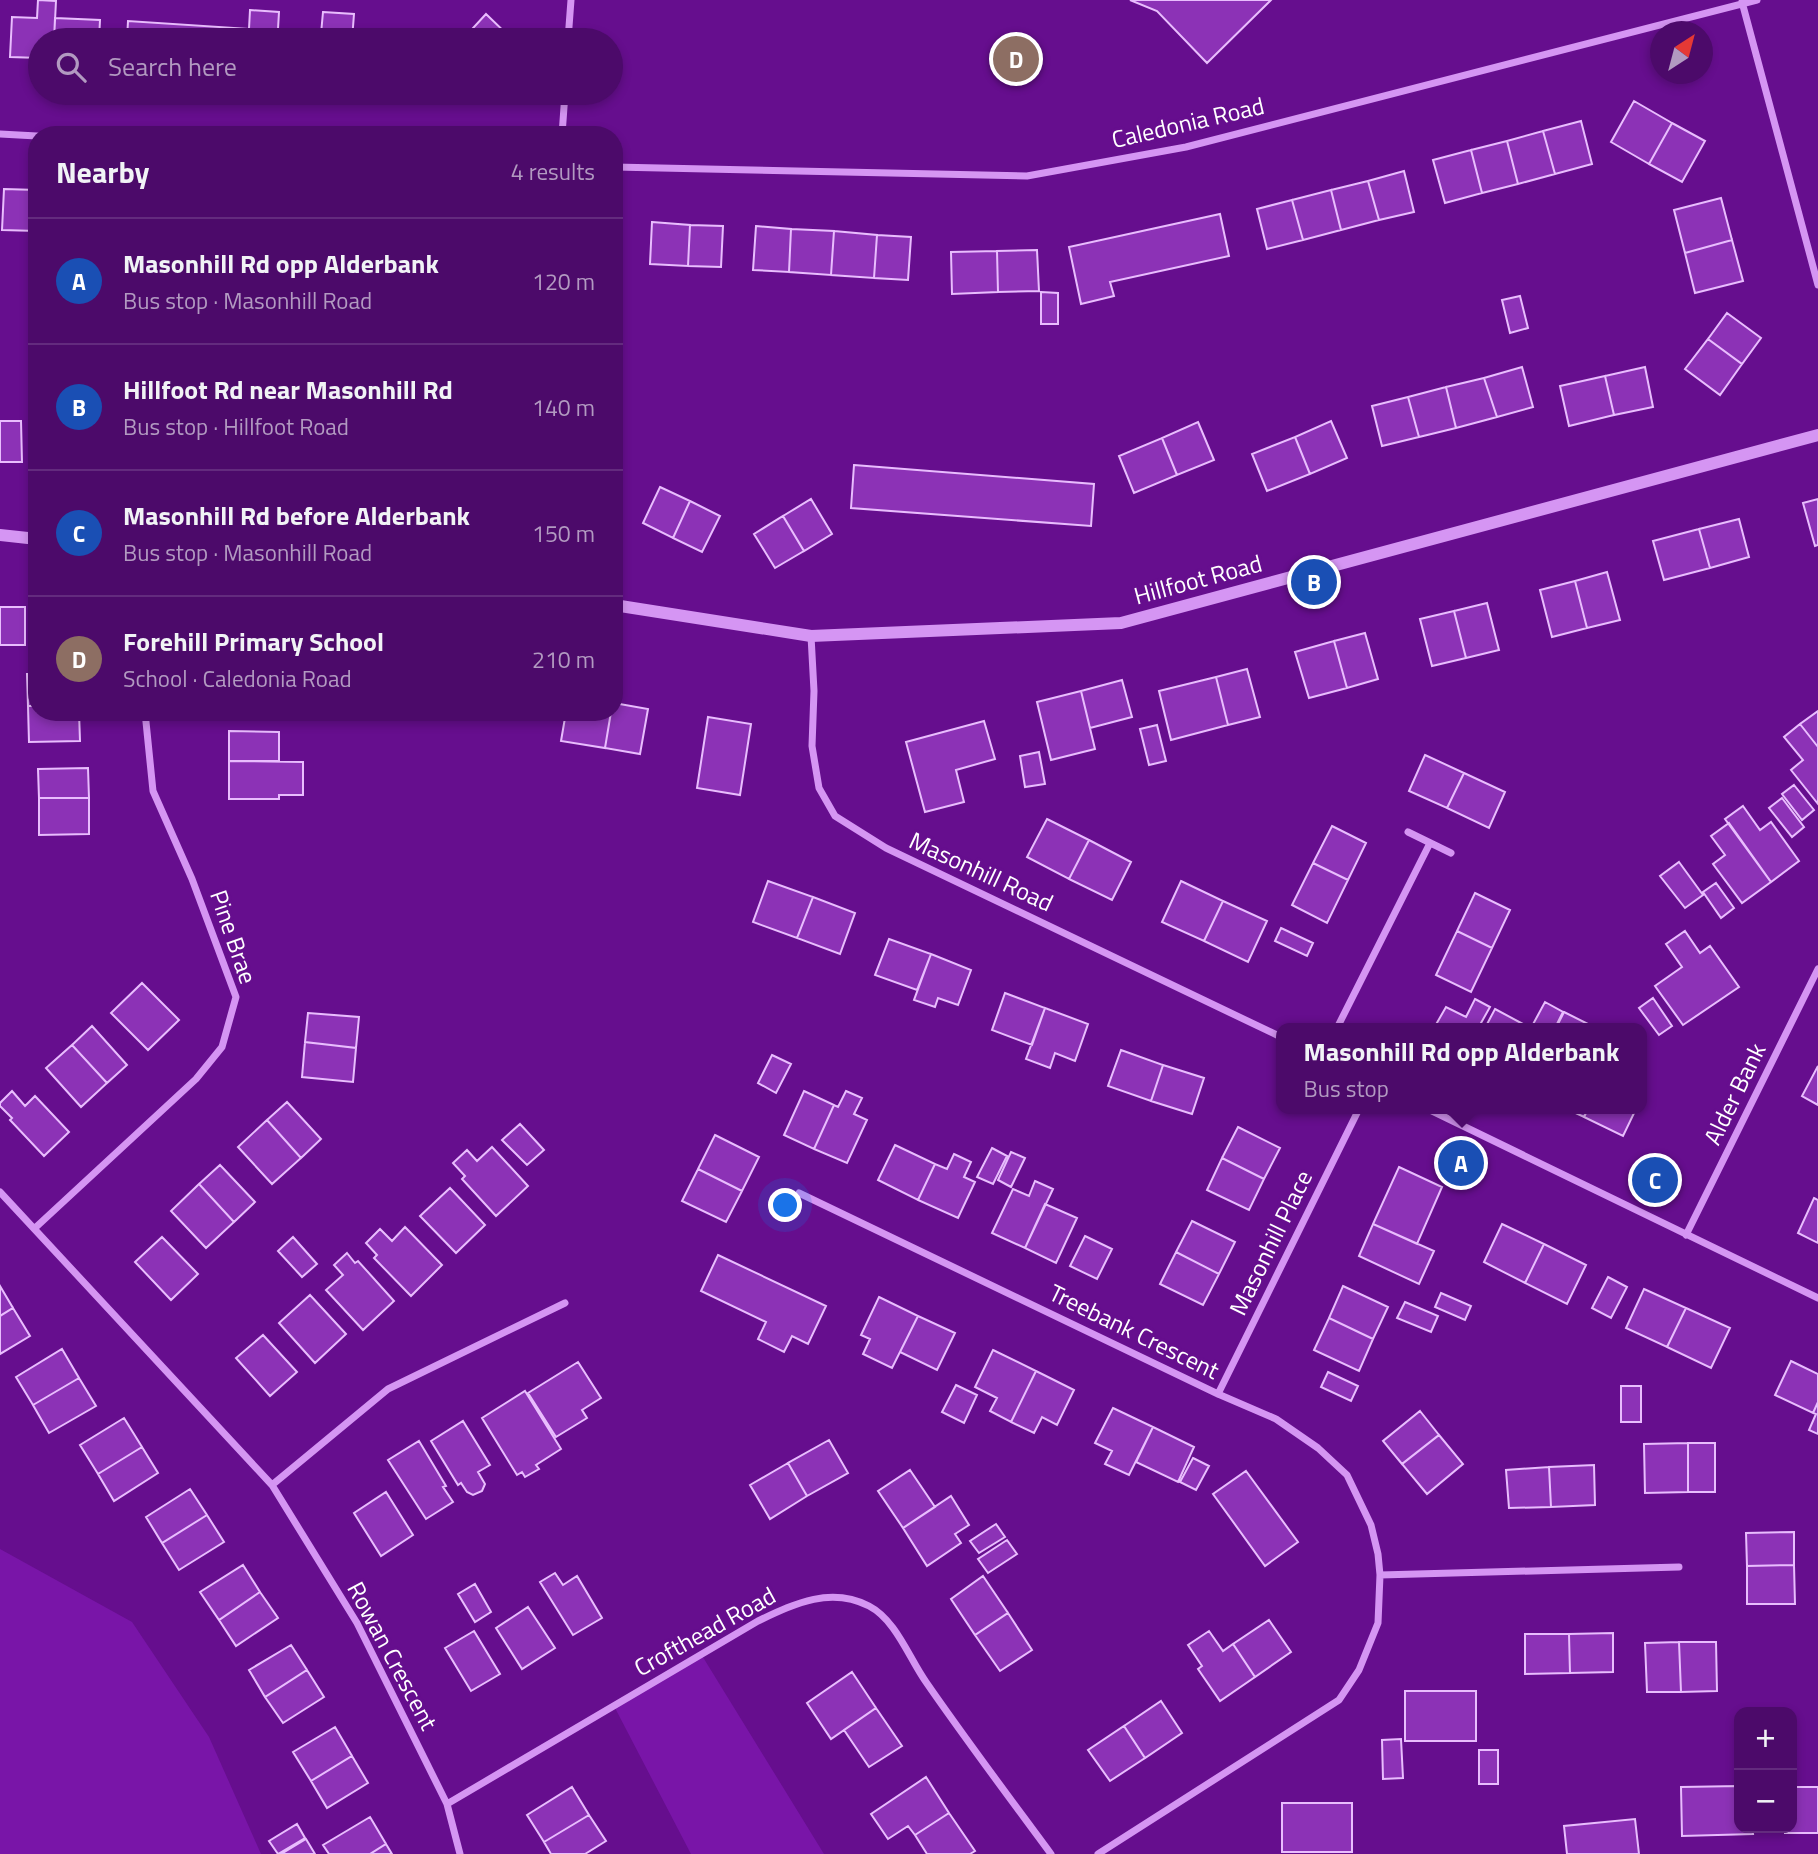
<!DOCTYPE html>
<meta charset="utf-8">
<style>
body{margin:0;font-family:"Titillium Web",sans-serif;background:#531370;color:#f1f3f6}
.controls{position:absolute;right:21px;bottom:21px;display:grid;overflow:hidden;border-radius:14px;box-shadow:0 4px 10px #0003}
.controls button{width:63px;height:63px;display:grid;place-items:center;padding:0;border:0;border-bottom:2px solid #632b7e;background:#4c0a6a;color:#f1f3f6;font:35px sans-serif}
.compass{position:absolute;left:1650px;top:21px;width:63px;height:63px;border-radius:50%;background:#4c0a6a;box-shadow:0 4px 10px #0003;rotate:36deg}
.you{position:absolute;left:786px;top:1206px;width:24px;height:24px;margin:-18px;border:5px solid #fff;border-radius:50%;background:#1a73e8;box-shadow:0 0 0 10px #1a73e833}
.badge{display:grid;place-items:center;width:46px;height:46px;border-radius:50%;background:#95b2f1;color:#fff;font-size:23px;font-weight:700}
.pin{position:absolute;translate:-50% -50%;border:4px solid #fff;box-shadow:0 2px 7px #0006}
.popup{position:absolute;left:1276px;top:1023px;width:371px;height:91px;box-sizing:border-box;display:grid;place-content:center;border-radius:14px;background:#4c0a6a;filter:drop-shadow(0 2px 5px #0005);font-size:23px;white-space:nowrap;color:#b29ac1}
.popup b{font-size:26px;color:#f1f3f6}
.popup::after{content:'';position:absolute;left:50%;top:100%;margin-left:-14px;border:14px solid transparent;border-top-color:#4c0a6a}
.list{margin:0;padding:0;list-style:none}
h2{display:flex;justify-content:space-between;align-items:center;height:91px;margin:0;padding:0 28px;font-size:30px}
h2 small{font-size:23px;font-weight:400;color:#b29ac1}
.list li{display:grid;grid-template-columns:46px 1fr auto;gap:21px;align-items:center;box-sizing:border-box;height:126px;padding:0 28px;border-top:2px solid #632b7e}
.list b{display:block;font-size:26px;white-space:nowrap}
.list p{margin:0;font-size:23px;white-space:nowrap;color:#b29ac1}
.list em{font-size:23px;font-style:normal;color:#b29ac1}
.icon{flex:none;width:38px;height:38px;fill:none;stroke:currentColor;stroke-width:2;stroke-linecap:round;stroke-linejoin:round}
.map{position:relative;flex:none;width:1818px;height:1854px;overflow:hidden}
.search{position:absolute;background:#4c0a6a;box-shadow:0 4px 10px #0003;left:28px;top:28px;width:595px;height:77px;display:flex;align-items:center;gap:18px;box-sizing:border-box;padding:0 24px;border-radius:38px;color:#b29ac1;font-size:26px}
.panel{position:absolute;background:#4c0a6a;box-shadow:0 4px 10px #0003;left:28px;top:126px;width:595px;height:595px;border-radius:28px}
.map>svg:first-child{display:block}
</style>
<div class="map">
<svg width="1818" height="1854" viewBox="0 0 1818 1854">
<rect width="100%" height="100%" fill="#660e8e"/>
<path fill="#7915a8" d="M0,1549l132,73 77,115 52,117h-261z
M701,1654l123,200h-133l-77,-148z"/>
<path fill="#8c32b6" stroke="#e9bdfe" stroke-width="2" d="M38,0l18,1 -2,39h-14v18l-30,-1 2,-40 25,1z
M1130,0h141l-64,63 -50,-52z
M250,10l29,2 -1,17 5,1v10h-156l1,-19 121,8z
M323,12l31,2 -2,26h-42v-7l11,1z
M486,14l27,26h-51z
M55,18l45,2 -1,20h-45z
M353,36l46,1v3h-47z
M1634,101l38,22 -23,41 -38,-22z
M1581,121l11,43 -37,10 -12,-43z
M1672,123l33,18 -23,41 -33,-18z
M1543,131l12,43 -37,10 -11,-43z
M1507,141l11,43 -36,9 -11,-43z
M1471,150l11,43 -37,10 -12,-43z
M1404,171l10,41 -35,8 -11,-39z
M1368,181l11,39 -38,10 -10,-40z
M4,189l33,1v41l-35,-1z
M1331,190l10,40 -38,10 -11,-40z
M1721,198l11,42 -47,13 -11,-43z
M1292,200l11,40 -36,9 -10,-40z
M1220,214l9,42 -119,26 4,14 -33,8 -12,-57z
M614,221l7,1 -3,58h-4z
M652,222l38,3 -2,41 -38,-2z
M690,225l33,1 -2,41 -33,-1z
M756,226l35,3 -2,43 -36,-2z
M791,229l43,2 -3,44 -42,-3z
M834,231l43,4 -3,43 -43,-3z
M877,235l34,2 -3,43 -34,-2z
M1732,240l11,41 -48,12 -10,-40z
M1037,250l2,41 -41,1 -1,-41z
M997,251l1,41 -46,2 -1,-42z
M1041,292l17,1v31h-17z
M1520,296l8,32 -18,5 -8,-33z
M1727,313l34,25 -19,26 -34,-25z
M1708,339l34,25 -22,31 -35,-26z
M1522,367l11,40 -36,10 -13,-39z
M1645,367l8,40 -39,8 -9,-39z
M1605,376l9,39 -45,11 -9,-40z
M1484,378l13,39 -41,11 -10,-41z
M1446,387l10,41 -37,9 -11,-40z
M1408,397l11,40 -37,9 -10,-40z
M0,421h21l1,41h-22z
M1331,421l16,37 -37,16 -15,-37z
M1198,422l16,38 -37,15 -15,-37z
M1295,437l15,37 -43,17 -15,-37z
M1162,438l15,37 -43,18 -15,-37z
M854,465l240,19 -3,42 -240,-18z
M660,487l30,14 -17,37 -30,-15z
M811,499l21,35 -28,17 -21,-35z
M1818,499v46l-3,1 -12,-43z
M690,501l30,15 -18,36 -29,-14z
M783,516l21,35 -29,17 -21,-34z
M1739,519l10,38 -39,11 -11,-39z
M1699,529l11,39 -46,12 -11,-39z
M1607,572l13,48 -33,8 -12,-47z
M1575,581l12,47 -35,9 -12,-47z
M1487,603l12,47 -33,8 -12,-47z
M0,607h25v38h-25z
M1454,611l12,47 -34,8 -12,-47z
M1365,633l13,46 -31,9 -13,-47z
M1334,641l13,47 -38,10 -14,-46z
M1247,669l13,48 -32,8 -12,-48z
M27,674h10v32h-9z
M1216,677l12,48 -57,15 -12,-49z
M1122,680l10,37 -42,11 -9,-37z
M1081,691l14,58 -44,11 -14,-58z
M614,703l34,6 -8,45 -35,-6 6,-36h3z
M28,706h9v6h42l1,29 -51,1z
M1818,711v36l-18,-23z
M566,712h45l-6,36 -44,-7z
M708,717l43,7 -11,71 -43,-7z
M984,721l11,38 -39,11 8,32 -39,10 -19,-70z
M1800,724l18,23v57l-27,-34 12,-10 -19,-23z
M1157,725l9,36 -17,4 -9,-36z
M229,731l50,1v29h-50z
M1039,752l6,32 -20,3 -5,-31z
M1425,755l39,18 -17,35 -38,-17z
M229,761l74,1v33h-24v4h-50z
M88,768l1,30h-50l-1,-29z
M1464,773l41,19 -16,36 -42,-20z
M1794,785l20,25 -12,10 -20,-26z
M39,798h50v36l-50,1z
M1782,798l22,29 -12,10 -23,-29z
M1743,806l17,24 11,-8 28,39 -28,21 -46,-63z
M1047,819l42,21 -20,39 -42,-22z
M1729,823l42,59 -29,21 -29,-39 12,-9 -14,-19z
M1332,826l34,17 -18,37 -35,-17z
M1089,840l42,22 -19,38 -43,-21z
M1679,862l24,33 -18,13 -25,-32z
M1313,863l35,17 -21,43 -35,-18z
M768,881l45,16 -16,41 -44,-16z
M1181,881l42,20 -19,40 -42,-19z
M1716,883l18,25 -13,10 -18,-26z
M1475,893l35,17 -18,38 -35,-17z
M813,897l42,16 -15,41 -43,-16z
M1223,901l44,20 -19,41 -44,-21z
M1281,928l32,15 -6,13 -32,-15z
M1457,931l35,17 -21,44 -35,-17z
M1685,931l15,22 10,-7 29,41 -56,38 -28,-39 27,-19 -16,-23z
M889,939l42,15 -14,36 -42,-15z
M931,954l40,16 -13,35 -20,-7 -3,9 -21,-7z
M142,983l37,37 -31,30 -37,-37z
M1005,993l40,15 -13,37 -40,-15z
M1653,998l19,28 -13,9 -20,-27z
M1475,999l15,8 -9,16 5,3 -1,2h-51l12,-21 20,10z
M1545,1002l18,10 -8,16h-24z
M1045,1008l43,16 -13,37 -20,-8 -5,15 -24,-9z
M1495,1009l28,15 -2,4h-36z
M1564,1012l24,12 -2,4h-30z
M308,1013l51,4 -3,31 -51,-6z
M92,1026l35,39 -20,18 -35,-38z
M305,1042l51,6 -3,34 -51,-5z
M72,1045l35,38 -26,24 -35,-39z
M1121,1050l42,15 -12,36 -43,-15z
M772,1055l19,9 -15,29 -18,-10z
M1163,1065l41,13 -12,36 -41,-13z
M1818,1066v39l-16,-9z
M12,1091l13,15 10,-10 34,36 -25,24 -34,-36 2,-2 -12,-12v-3z
M804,1091l30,14 -20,44 -30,-14z
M846,1091l16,7 -8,16 13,6 -20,43 -33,-14 20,-44 4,2z
M287,1102l34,37 -20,19 -34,-38z
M1567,1109h21l-4,8z
M1588,1109h48l-13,27 -39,-19z
M267,1120l34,38 -29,26 -34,-37z
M520,1124l24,26 -17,15 -25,-25z
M1238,1127l42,21 -16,31 -42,-21z
M715,1135l44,22 -17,34 -44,-22z
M895,1145l40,19 -17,36 -40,-20z
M492,1147l36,39 -32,30 -34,-37 3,-3 -12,-13 14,-13 10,11z
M992,1148l15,8 -14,28 -16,-7z
M1011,1152l14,6 -14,29 -13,-7z
M954,1154l17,8 -7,15 11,5 -17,36 -40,-18 17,-36 12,5z
M1222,1158l42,21 -15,31 -42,-20z
M220,1165l35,37 -21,20 -35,-38z
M1399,1167l43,20 -25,57 -44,-20z
M698,1169l44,22 -16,31 -44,-21z
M1035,1181l18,8 -28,59 -33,-15 21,-44 16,7z
M199,1184l35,38 -28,26 -35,-37z
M450,1188l35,37 -29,28 -36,-37z
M1814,1198l4,2v43l-20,-10z
M1045,1204l32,14 -21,45 -31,-15z
M1192,1221l43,21 -16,32 -43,-22z
M1373,1224l61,27 -15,33 -60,-28z
M1502,1224l42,20 -19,39 -41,-21z
M405,1227l37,38 -31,31 -37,-38 3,-3 -11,-12 14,-14 12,12z
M1085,1236l27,13 -15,30 -27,-13z
M162,1237l36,37 -27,26 -36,-38z
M293,1237l24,27 -15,13 -24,-26z
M1544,1244l42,21 -19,39 -42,-21z
M1176,1252l43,22 -16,31 -43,-21z
M347,1253l8,10 3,-2 36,40 -31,29 -37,-40 17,-15 -9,-10z
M718,1255l108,51 -18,38 -16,-8 -8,16 -26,-13 8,-17 -65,-31z
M1608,1277l19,10 -16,31 -19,-10z
M0,1286l13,22 -13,8z
M1343,1286l45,21 -15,32 -44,-21z
M1644,1289l42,19 -19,39 -41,-19z
M1441,1293l30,13 -6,14 -30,-13z
M310,1295l36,39 -31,29 -36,-40z
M879,1297l39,19 -26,52 -29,-14 7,-15 -9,-4z
M1405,1302l33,14 -7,16 -34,-14z
M13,1308l17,28 -30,18v-38z
M1686,1308l44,20 -19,40 -44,-21z
M918,1316l37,17 -18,37 -37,-18z
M1329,1318l44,21 -14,32 -45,-21z
M263,1335l34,37 -27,24 -34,-38z
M62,1349l17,29 -46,27 -17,-28z
M993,1350l43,21 -25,51 -21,-11 7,-13 -22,-11z
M1791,1361l27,13v28l-5,11 -38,-18z
M578,1362l23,36 -19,12 5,8 -31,19 -28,-44z
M1036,1371l38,19 -17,35 -15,-8 -8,16 -23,-11z
M1328,1372l30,14 -7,15 -30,-14z
M79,1378l17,28 -47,27 -16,-28z
M956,1385l21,10 -13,28 -22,-11z
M1621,1386h20v36h-20z
M525,1391l36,58 -25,16 3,4 -14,8 -3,-5 -5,3 -35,-57z
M1818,1402v32l-9,-4 7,-16 -3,-1z
M1113,1408l40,19 -24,48 -24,-11 7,-13 -17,-8z
M1420,1411l19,24 -37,29 -19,-23z
M124,1418l18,29 -44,27 -18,-29z
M463,1421l27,44 -12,7 7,12 -3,7 -9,4 -6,-3 -6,-9 -3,2 -27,-44z
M1153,1427l41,20 -16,35 -42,-20z
M1439,1435l24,29 -36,30 -25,-30z
M829,1440l19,33 -41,23 -19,-33z
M419,1441l27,45 -3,1 10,15 -27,17 -38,-59z
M1688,1443h27v49h-27z
M1688,1443v49l-43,1 -1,-49z
M142,1447l16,26 -44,28 -16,-27z
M1193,1458l16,8 -13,24 -16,-8z
M788,1463l19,33 -37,23 -20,-34z
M1594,1465l1,40 -44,2 -2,-40z
M1549,1467l2,40 -42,1 -3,-38z
M910,1470l25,37 -32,21 -25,-37z
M1246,1471l52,71 -33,24 -52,-72z
M190,1489l17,26 -45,28 -16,-26z
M386,1492l27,43 -32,21 -27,-43z
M951,1496l18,29 -14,9 6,9 -34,23 -24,-38z
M207,1515l17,27 -45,28 -17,-27z
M996,1524l9,13 -26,16 -9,-12z
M1794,1532v33l-47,1 -1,-33z
M1007,1540l10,14 -29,19 -10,-14z
M243,1565l17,27 -41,28 -19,-28z
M1794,1565l1,39h-48v-38z
M555,1573l8,12 14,-9 25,42 -29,17 -33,-53z
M983,1576l25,37 -33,22 -24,-36z
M475,1584l16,28 -16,10 -17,-28z
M260,1592l18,26 -42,28 -17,-26z
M528,1607l27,41 -33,21 -26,-41z
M1008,1613l24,37 -32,21 -25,-36z
M1269,1620l22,32 -36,25 -22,-33z
M474,1631l26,43 -29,17 -26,-43z
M1209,1631l14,20 10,-7 22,33 -35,24 -22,-32 4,-3 -14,-21z
M1613,1633v39l-43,1 -1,-39z
M1525,1634h44l1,39 -45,1z
M1679,1642l2,50h-34l-2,-49z
M1679,1642h37l1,49 -36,1z
M291,1645l16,25 -42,27 -16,-27z
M307,1670l17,27 -41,26 -18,-26z
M852,1672l24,36 -45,31 -24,-36z
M1405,1691h71v50h-71z
M1161,1701l21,32 -37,25 -21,-32z
M876,1708l26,38 -33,21 -25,-37z
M1124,1726l21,32 -35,23 -22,-31z
M335,1727l17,29 -41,25 -18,-29z
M1401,1739l2,39 -20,1 -1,-39z
M1479,1750h19v34h-19z
M352,1756l16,27 -41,25 -16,-27z
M926,1777l23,36 -34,22 -7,-9 -20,13 -17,-25z
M1739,1786v42h13l1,6 -71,2 -1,-49z
M572,1787l17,28 -45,27 -17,-27z
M1792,1787h26v46h-33v-5h7z
M1282,1803h70v49h-70z
M949,1813l26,38 -5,3h-43l-12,-19z
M589,1815l17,26 -21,13h-34l-7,-12z
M370,1817l16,27 -16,10h-41l-6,-9z
M1635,1819l4,35h-72l-3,-28z
M297,1824l8,14 -27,16 -9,-13z
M306,1839l9,15h-34z
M386,1844l6,10h-22z"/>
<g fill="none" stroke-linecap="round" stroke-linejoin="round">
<path stroke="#d595f3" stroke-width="7" d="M1742,2l76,283
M568,40l3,-40
M0,134l37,2
M562,135l3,-42
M614,167l413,9 159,-29 571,-147
M811,636l3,55 -2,55 7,42 16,28 51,32 395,189
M1408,832l43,21
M1337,1028l93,-185
M1428,1109l390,189
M0,1192l272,293 85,138 90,181 13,50
M799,1193l419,201 58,25 42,29 29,27 24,50 7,29 2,21 -2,48 -19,47 -20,30 -241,154
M35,1228l161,-149 26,-32 14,-50 -44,-118 -39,-88 -8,-79
M1686,1235l132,-266
M1218,1394l141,-285
M272,1485l116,-96 177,-86
M1380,1575l299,-8
M447,1804l311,-183c36,-17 72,-35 111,-15 27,14 40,52 57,76 40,58 83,115 125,172"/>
<path stroke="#d595f3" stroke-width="12" d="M0,535l37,4
M614,605l197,31 310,-13 697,-188"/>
</g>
<g text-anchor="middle" stroke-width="6" stroke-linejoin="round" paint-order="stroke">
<g font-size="24" fill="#fff" stroke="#660e8e">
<text transform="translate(1188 123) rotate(-13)" y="8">Caledonia Road</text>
<text transform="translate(1198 580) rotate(-15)" y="8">Hillfoot Road</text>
<text transform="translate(981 872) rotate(25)" y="8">Masonhill Road</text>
<text transform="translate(233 937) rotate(71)" y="8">Pine Brae</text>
<text transform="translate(1735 1094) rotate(-64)" y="8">Alder Bank</text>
<text transform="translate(1271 1243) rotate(-64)" y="8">Masonhill Place</text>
<text transform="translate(1134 1332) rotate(26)" y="8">Treebank Crescent</text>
<text transform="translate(705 1632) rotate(-29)" y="8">Crofthead Road</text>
<text transform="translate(392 1656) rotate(62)" y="8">Rowan Crescent</text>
</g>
</g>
</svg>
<div class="controls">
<button>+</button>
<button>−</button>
</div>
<svg class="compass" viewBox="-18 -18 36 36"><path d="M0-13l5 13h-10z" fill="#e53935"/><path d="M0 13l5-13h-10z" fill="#b29ac1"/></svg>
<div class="you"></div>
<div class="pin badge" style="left:1461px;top:1163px;background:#1a4fb4">A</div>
<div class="popup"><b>Masonhill Rd opp Alderbank</b>Bus stop</div>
<div class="pin badge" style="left:1314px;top:582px;background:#1a4fb4">B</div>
<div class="pin badge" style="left:1655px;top:1180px;background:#1a4fb4">C</div>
<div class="pin badge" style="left:1016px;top:59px;background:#8d6e63">D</div>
<div class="search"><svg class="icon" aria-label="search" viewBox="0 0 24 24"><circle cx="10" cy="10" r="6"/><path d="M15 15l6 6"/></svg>Search here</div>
<section class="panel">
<h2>Nearby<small>4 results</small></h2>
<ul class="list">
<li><span class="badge" style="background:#1a4fb4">A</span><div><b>Masonhill Rd opp Alderbank</b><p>Bus stop · Masonhill Road</p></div><em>120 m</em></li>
<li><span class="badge" style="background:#1a4fb4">B</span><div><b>Hillfoot Rd near Masonhill Rd</b><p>Bus stop · Hillfoot Road</p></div><em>140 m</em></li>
<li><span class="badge" style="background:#1a4fb4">C</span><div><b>Masonhill Rd before Alderbank</b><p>Bus stop · Masonhill Road</p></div><em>150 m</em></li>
<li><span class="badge" style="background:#8d6e63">D</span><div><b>Forehill Primary School</b><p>School · Caledonia Road</p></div><em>210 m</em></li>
</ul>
</section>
</div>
